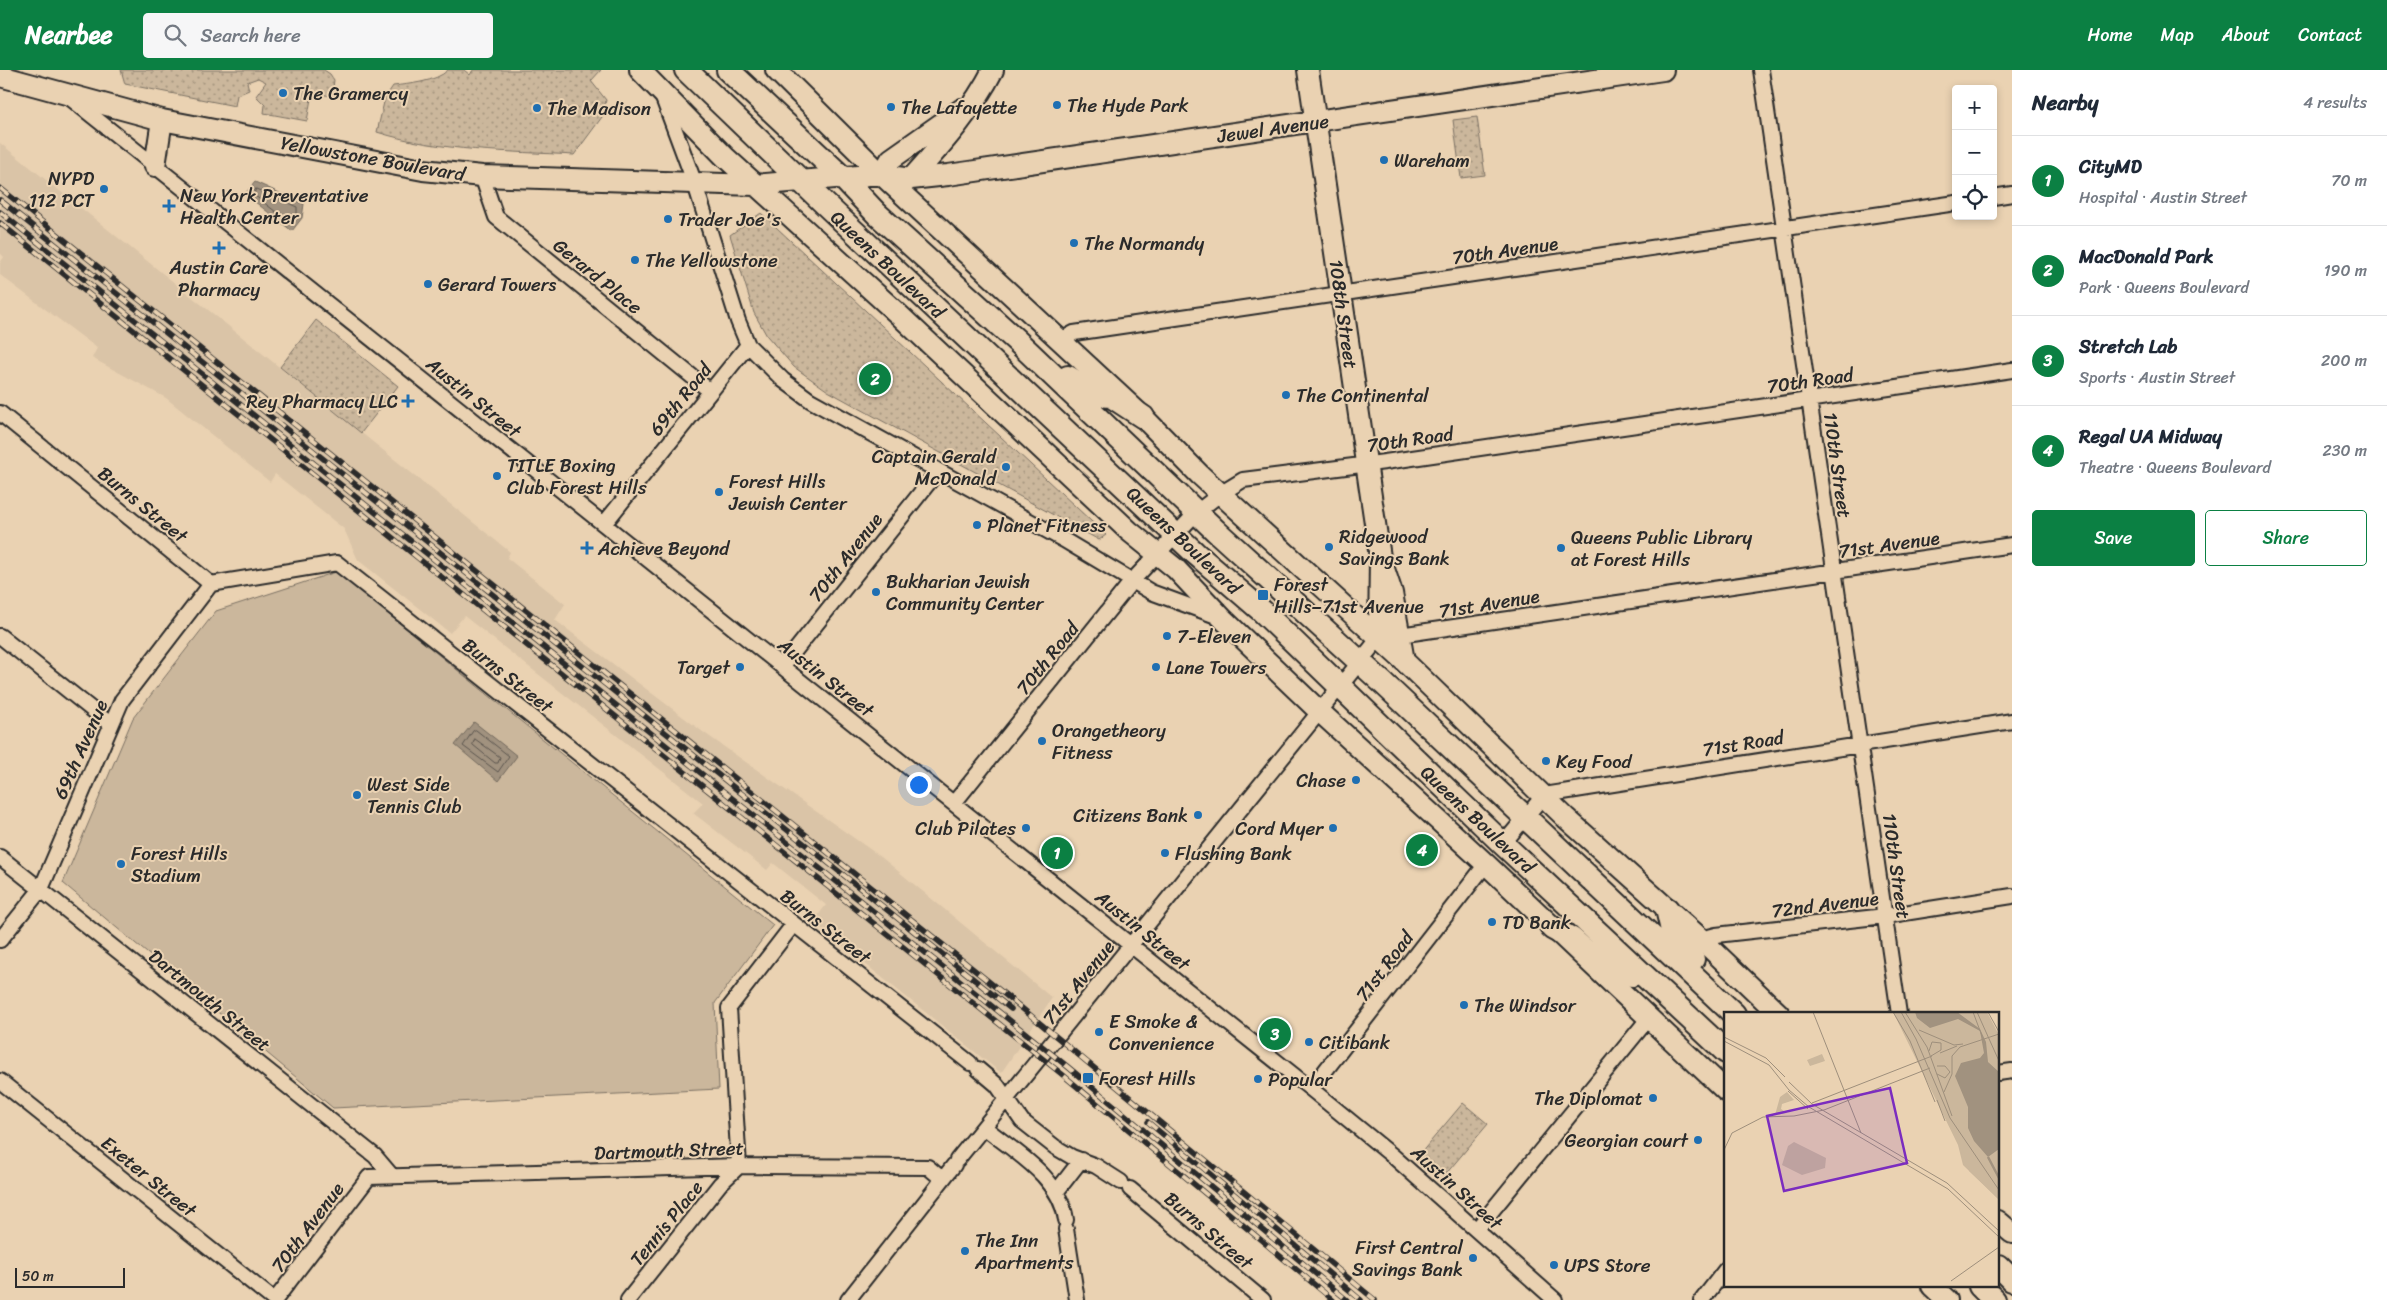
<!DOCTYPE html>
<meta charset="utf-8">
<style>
body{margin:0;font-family:Sriracha,sans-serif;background:#f6f6f7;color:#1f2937}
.controls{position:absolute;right:15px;top:15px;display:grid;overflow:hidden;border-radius:5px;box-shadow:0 2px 8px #0003}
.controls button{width:45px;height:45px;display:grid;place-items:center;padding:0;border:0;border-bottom:1px solid #e0e1e3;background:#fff;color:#1f2937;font:25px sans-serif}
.scale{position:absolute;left:15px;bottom:12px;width:110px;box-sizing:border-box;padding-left:5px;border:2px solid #2b2b2b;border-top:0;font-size:14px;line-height:18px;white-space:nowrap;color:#2b2b2b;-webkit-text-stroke:4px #ead2b2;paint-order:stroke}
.you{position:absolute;left:918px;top:714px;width:18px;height:18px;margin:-12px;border:4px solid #fff;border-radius:50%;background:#1a73e8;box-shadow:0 0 0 8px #1a73e833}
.badge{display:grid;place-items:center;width:32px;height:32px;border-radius:50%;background:#0b8043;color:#fff;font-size:16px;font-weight:700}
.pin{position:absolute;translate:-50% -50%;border:2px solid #fff;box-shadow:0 1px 5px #0006}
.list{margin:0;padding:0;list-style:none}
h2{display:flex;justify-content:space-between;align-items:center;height:65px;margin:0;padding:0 20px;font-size:21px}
h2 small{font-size:16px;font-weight:400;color:#747a83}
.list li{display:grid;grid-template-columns:32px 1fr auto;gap:15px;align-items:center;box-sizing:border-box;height:90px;padding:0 20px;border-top:1px solid #e0e1e3}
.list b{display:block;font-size:19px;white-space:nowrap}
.list p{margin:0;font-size:16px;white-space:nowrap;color:#747a83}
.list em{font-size:16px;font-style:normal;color:#747a83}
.actions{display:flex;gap:10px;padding:15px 20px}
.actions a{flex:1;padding:11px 0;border:1px solid #0b8043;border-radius:5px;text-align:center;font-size:18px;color:#0b8043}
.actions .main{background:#0b8043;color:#fff}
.icon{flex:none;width:28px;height:28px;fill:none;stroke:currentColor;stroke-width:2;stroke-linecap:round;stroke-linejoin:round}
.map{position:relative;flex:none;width:2012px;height:1230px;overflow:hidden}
header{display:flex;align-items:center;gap:30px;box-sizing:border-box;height:70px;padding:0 25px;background:#0b8043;color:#fff}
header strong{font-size:24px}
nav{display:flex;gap:28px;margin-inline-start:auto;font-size:18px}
.search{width:350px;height:45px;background:#f6f6f7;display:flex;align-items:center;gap:12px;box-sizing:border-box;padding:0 18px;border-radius:5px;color:#747a83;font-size:19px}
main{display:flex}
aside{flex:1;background:#fff}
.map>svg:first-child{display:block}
</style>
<header>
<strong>Nearbee</strong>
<div class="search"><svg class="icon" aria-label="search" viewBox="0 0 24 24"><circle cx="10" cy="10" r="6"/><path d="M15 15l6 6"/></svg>Search here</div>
<nav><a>Home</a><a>Map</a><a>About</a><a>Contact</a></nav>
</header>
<main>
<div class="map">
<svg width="2012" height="1230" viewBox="0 0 2012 1230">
<defs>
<pattern id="green-dots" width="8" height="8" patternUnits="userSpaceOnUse" patternTransform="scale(1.25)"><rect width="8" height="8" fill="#cbb79c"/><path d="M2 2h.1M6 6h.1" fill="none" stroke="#a5957f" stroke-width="1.8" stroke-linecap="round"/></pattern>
</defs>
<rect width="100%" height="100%" fill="#ead2b2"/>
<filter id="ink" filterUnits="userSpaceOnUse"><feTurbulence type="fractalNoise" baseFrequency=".02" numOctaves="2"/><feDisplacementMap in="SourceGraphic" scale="10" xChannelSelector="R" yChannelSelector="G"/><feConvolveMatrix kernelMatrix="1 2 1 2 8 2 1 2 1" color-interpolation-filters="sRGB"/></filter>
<g filter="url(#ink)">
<path fill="#dac4a7" d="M0,73l510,409 -3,6 58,46 -10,16 148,112 178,125 171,141 -51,75 -188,-151 13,-17 -53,-42 -6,7 -74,-57 10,-10 -239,-187 -14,17 -92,-73 -14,-31 -69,-55 -5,8 -104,-84 -74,-40 5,-10 -97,-73v-12l4,-6 -4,-4z"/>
<path fill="url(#green-dots)" stroke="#7b7164" d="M121,0h203l6,4 4,6 -2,16 -20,-3 -5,28 -43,-8 1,-8 -9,-9 10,-14 -8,-4 -11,4 2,8 -12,5 -2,11 -110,-22z
M448,0h16l6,5 3,-5h128l-10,11 15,19 -4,17 -28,38c-66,-4 -133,-3 -197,-23l8,-34 8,-12c16,-2 43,-4 55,-16z
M1477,47l8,58 -24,3 -8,-58z
M761,143l345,322 -7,5 -271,-149 -34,-24 -27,-31 -13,-23 -24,-78z
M316,250l82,66 -37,47 -81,-66z
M1463,1033l25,21 -43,51 -25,-21z"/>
<path fill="#cbb79c" stroke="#7b7164" d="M336,502l437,353 -58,78 4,86 -386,19 -270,-225 70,-165 83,-107z"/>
<path fill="#a1927f" stroke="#72695d" d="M255,112l49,22 -2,14 -10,13 -47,-37z
M474,652l43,34 -19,25 -43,-36z"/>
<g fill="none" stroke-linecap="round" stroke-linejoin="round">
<path stroke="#5a544d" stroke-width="1" d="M256,119l41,18v9l-5,6h-3l-35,-27z
M476,660l33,26 -11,16 -35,-26 10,-15z
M475,669l25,18 -2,6h-3l-22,-18z"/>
<g stroke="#2b2b2b" stroke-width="18">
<path id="street" d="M1761,0l138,944
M70,28l1241,991 83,68 161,143
M663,28l32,86 43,137 10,24 35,35 27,20 254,140 87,52 68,25
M482,106l14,41 214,174
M1993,127l19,-3
M1061,270l13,-7 882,-130
M0,343l211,171
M604,454l144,-179
M211,514l126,-21 633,500
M0,566l110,88
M782,597l156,-196
M954,733l178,-222 65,-69 23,-18 23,-14 142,-18 627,-92
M1503,774l41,-49 468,-74
M0,787l375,299 17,20
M1701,869l15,-4 169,-19 127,-20
M0,870l41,-51 81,-189 89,-116
M978,999l19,16 25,36 33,26 17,10 24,9 25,16
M1998,1003l14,-2
M0,1011l274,219
M1311,1019l175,-225
M984,1057c32,26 76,50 82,93
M957,1090l422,-522 633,-93
M1130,1119l133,111
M1057,1121l24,-31
M1066,1159l11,71
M1477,1159l171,-210
M275,1230l94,-123 370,-11 189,1 14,12
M628,1230l92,-116 19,-18 -10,-158 64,-83
M848,1230l106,-135
M1702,1230l24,-31"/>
</g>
<g stroke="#2b2b2b" stroke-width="24">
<path id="secondary" d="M640,0l85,87 172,156 232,218 47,38 47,50 96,92 167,153 240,227
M776,0l106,105 261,242 57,58 204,186 162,157 135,121 78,75
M1308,0l72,487 -1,81
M0,6l162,44 261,50 59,6 273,9 114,-10h13l29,4 37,-4 715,-105
M155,96l7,-46
M882,105l9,-16 71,-50
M911,109c31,-35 61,-68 82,-109
M1384,499l8,24 12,68
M1998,1151l14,12
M1932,1216l15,14"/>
</g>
<g stroke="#2b2b2b" stroke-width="26">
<path id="primary" d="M686,0l140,135 369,348 67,58 241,233 223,208
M728,0l114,107 35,37 140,127 199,190 167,152 351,331
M1068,307l30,18 13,1 32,21
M1667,839l7,30 19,20
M1552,858l20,11 19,17 13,4 28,15
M1998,1196l14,14
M1980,1216l14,14"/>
</g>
<use href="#street" stroke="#ead2b2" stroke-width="14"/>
<use href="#secondary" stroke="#ead2b2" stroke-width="20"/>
<use href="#primary" stroke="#ead2b2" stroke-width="22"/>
<g stroke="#2b2b2b" stroke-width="5.5">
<path id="rail" d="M0,118l1018,817 357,295
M0,130l1011,809
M0,142l1068,855 279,233
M0,153l1063,852 270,225
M1148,1052l213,178"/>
</g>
<use href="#rail" stroke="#ead2b2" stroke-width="4" stroke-dasharray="11" stroke-linecap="butt"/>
</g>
</g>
<g fill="#1f6fb2" stroke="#ead2b2" stroke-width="2">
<circle cx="283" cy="23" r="5"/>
<circle cx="1057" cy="35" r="5"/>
<circle cx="891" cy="37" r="5"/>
<circle cx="537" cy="38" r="5"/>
<circle cx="1384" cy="90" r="5"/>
<circle cx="104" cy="119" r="5"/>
<path d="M166.5 128.5h5v5h5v5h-5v5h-5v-5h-5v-5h5z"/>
<circle cx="668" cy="149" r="5"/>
<circle cx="1074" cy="173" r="5"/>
<path d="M216.5 170.5h5v5h5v5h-5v5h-5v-5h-5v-5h5z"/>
<circle cx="635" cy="190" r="5"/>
<circle cx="428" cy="214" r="5"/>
<circle cx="1286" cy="325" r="5"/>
<path d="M405.5 323.5h5v5h5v5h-5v5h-5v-5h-5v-5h5z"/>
<circle cx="1006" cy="397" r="5"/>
<circle cx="497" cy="406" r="5"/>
<circle cx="719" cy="422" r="5"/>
<circle cx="977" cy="455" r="5"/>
<circle cx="1329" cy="477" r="5"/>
<path d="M584.5 470.5h5v5h5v5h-5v5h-5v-5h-5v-5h5z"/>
<circle cx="1561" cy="478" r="5"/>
<circle cx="876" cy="522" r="5"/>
<rect x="1257" y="519" width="12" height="12" rx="2.5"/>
<circle cx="1167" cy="566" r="5"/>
<circle cx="740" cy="597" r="5"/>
<circle cx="1156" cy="597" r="5"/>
<circle cx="1042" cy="671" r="5"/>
<circle cx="1546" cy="691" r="5"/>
<circle cx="1356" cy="710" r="5"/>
<circle cx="357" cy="725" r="5"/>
<circle cx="1198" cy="745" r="5"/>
<circle cx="1026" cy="758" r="5"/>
<circle cx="1333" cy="758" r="5"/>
<circle cx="1165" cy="783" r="5"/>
<circle cx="121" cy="794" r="5"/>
<circle cx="1492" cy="852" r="5"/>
<circle cx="1464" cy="935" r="5"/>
<circle cx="1099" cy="962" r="5"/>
<circle cx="1309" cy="972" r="5"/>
<rect x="1082" y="1002" width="12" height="12" rx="2.5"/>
<circle cx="1258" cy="1009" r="5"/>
<circle cx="1653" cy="1028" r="5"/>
<circle cx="1698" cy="1070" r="5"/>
<circle cx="965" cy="1181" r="5"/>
<circle cx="1473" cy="1188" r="5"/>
<circle cx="1554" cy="1195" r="5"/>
</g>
<g text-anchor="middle" stroke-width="4" stroke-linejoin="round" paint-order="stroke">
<g font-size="19" fill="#2b2b2b" stroke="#ead2b2" text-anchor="start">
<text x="293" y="30">The Gramercy</text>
<text x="1067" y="42">The Hyde Park</text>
<text x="901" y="44">The Lafayette</text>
<text x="547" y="45">The Madison</text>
<text x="1394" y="97">Wareham</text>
<text x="94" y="115" text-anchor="end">NYPD<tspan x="94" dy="22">112 PCT</tspan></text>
<text x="180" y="132">New York Preventative<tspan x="180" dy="22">Health Center</tspan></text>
<text x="678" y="156">Trader Joe's</text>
<text x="1084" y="180">The Normandy</text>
<text x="645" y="197">The Yellowstone</text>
<text x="219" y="204" text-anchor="middle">Austin Care<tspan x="219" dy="22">Pharmacy</tspan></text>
<text x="438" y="221">Gerard Towers</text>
<text x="1296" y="332">The Continental</text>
<text x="398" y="338" text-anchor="end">Rey Pharmacy LLC</text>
<text x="996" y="393" text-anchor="end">Captain Gerald<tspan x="996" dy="22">McDonald</tspan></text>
<text x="507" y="402">TITLE Boxing<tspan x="507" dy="22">Club Forest Hills</tspan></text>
<text x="729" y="418">Forest Hills<tspan x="729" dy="22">Jewish Center</tspan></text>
<text x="987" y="462">Planet Fitness</text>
<text x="1339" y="473">Ridgewood<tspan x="1339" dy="22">Savings Bank</tspan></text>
<text x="1571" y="474">Queens Public Library<tspan x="1571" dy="22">at Forest Hills</tspan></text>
<text x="598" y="485">Achieve Beyond</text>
<text x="886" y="518">Bukharian Jewish<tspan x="886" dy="22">Community Center</tspan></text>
<text x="1274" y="521">Forest<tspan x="1274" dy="22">Hills–71st Avenue</tspan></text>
<text x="1177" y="573">7-Eleven</text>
<text x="730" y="604" text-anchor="end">Target</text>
<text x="1166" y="604">Lane Towers</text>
<text x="1052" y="667">Orangetheory<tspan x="1052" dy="22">Fitness</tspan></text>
<text x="1556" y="698">Key Food</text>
<text x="1346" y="717" text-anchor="end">Chase</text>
<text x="367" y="721">West Side<tspan x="367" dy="22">Tennis Club</tspan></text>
<text x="1188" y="752" text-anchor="end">Citizens Bank</text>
<text x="1016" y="765" text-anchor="end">Club Pilates</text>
<text x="1323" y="765" text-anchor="end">Cord Myer</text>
<text x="131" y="790">Forest Hills<tspan x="131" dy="22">Stadium</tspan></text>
<text x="1175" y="790">Flushing Bank</text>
<text x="1502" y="859">TD Bank</text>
<text x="1474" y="942">The Windsor</text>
<text x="1109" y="958">E Smoke &amp;<tspan x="1109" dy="22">Convenience</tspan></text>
<text x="1319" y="979">Citibank</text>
<text x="1099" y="1015">Forest Hills</text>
<text x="1268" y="1016">Popular</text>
<text x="1643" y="1035" text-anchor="end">The Diplomat</text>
<text x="1688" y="1077" text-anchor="end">Georgian court</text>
<text x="975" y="1177">The Inn<tspan x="975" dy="22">Apartments</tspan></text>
<text x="1463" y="1184" text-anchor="end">First Central<tspan x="1463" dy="22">Savings Bank</tspan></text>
<text x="1564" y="1202">UPS Store</text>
</g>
<g font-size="19" fill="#2b2b2b" stroke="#ead2b2">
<text transform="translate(1273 58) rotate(-8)" y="7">Jewel Avenue</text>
<text transform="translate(373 88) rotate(10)" y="7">Yellowstone Boulevard</text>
<text transform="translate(1505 180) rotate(-8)" y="7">70th Avenue</text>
<text transform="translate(888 194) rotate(43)" y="7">Queens Boulevard</text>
<text transform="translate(598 206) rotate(39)" y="7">Gerard Place</text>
<text transform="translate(1344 244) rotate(82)" y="7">108th Street</text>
<text transform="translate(1810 310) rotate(-8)" y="7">70th Road</text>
<text transform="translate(474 327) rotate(39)" y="7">Austin Street</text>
<text transform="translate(680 329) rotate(-51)" y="7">69th Road</text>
<text transform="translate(1410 369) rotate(-8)" y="7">70th Road</text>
<text transform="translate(1838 395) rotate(82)" y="7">110th Street</text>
<text transform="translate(143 434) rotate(39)" y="7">Burns Street</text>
<text transform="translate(1184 470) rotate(43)" y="7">Queens Boulevard</text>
<text transform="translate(1889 474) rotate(-8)" y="7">71st Avenue</text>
<text transform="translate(845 487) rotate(-52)" y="7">70th Avenue</text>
<text transform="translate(1489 533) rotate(-9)" y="7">71st Avenue</text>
<text transform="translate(1047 588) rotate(-51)" y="7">70th Road</text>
<text transform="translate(508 605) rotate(38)" y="7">Burns Street</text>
<text transform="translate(826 607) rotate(38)" y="7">Austin Street</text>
<text transform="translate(1743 673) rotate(-9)" y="7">71st Road</text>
<text transform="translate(80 679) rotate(-66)" y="7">69th Avenue</text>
<text transform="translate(1478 749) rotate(43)" y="7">Queens Boulevard</text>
<text transform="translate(1897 796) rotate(82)" y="7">110th Street</text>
<text transform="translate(1825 834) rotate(-7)" y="7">72nd Avenue</text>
<text transform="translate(826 856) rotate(38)" y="7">Burns Street</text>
<text transform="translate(1143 860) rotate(39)" y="7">Austin Street</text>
<text transform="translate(1384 896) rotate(-53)" y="7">71st Road</text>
<text transform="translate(1078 912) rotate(-51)" y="7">71st Avenue</text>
<text transform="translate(210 930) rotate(39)" y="7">Dartmouth Street</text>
<text transform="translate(669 1080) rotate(-2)" y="7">Dartmouth Street</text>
<text transform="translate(149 1106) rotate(39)" y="7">Exeter Street</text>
<text transform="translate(1457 1117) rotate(42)" y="7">Austin Street</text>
<text transform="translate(666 1153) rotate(-51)" y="7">Tennis Place</text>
<text transform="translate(307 1157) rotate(-53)" y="7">70th Avenue</text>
<text transform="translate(1209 1160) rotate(40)" y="7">Burns Street</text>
</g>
</g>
<g transform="translate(1724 942)">
<rect width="275" height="275" fill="#ead2b2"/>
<path d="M169,0h94l12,23v165l-36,-35 -5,-20zM98,42l3,7 -15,5 -3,-6zM63,80l7,8 -12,4 -1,5 6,4 -12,2 5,-18z" fill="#cbb79c"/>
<path d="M235,129l40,52v6l-30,-28 -1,-7 -4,1z" fill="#cbb79c"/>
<path d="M259,27l1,14 -4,5 -11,1 -13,24 9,14 3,31 6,13 14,15 11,-7v30l-11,-20h-6l-6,-7 -13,-29 -5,-1 -5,-11 4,-3 3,4 3,-5 -12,-10 4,-5 4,5 4,-1 -8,-12 2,-19 9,-7 15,-3z" fill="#cbb79c"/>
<path d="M70,130l32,16 -1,10 -23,7 -20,-10 6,-19z" fill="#cbb79c"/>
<path d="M191,0h42l23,17 6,13 2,20 11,10v77l-11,8 -14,-16 -6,-13v-21l-13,-31 6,-13 19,-5 4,-5 -4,-22 -22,-12 -28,9 -13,-10z" fill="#a1927f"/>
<path fill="none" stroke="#a1927f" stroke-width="2.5" d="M264,145l11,21"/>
<path fill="none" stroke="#9e8f7c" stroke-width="1" d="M89,0l48,121M169,0l17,29 25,61M177,0l15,27 34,79 49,72M181,0l22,35 25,69M249,0l9,24M253,0l22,49M264,0l11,20M195,18l35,15 9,-1M0,25l42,21 19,19M0,29l45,24 20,25 20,17 139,82 51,48M236,35l39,-13M205,39l3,-9 9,1v7l-10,6M216,41l17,-7M213,54h8l5,6 -5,6 -8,-4M65,70l23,22 135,79 52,48M64,79l20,18M220,80l8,-18v-18l8,-9M213,88l8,21M88,91l120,-47M0,138l8,-17 31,-16 31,-1 30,-6 106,-42M227,269l48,-34"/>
<path fill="#7b2cbf" fill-opacity="0.15" stroke="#7b2cbf" stroke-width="2.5" d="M166,76l17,75 -123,28 -17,-75z"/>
<rect width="275" height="275" fill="none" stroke="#2b2b2b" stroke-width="2.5"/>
</g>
</svg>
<div class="controls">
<button>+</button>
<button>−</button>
<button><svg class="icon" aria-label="locate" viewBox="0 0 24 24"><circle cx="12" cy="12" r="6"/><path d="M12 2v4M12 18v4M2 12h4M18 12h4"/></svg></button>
</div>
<div class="scale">50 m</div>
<div class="you"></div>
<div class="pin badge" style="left:1057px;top:783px">1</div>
<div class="pin badge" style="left:875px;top:309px">2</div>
<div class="pin badge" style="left:1275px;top:964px">3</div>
<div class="pin badge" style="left:1422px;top:780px">4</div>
</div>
<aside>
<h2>Nearby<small>4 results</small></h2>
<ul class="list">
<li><span class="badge">1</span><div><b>CityMD</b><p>Hospital · Austin Street</p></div><em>70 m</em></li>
<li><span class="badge">2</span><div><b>MacDonald Park</b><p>Park · Queens Boulevard</p></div><em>190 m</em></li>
<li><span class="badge">3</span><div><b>Stretch Lab</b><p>Sports · Austin Street</p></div><em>200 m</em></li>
<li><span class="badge">4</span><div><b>Regal UA Midway</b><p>Theatre · Queens Boulevard</p></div><em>230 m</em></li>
</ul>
<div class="actions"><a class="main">Save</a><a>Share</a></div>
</aside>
</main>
